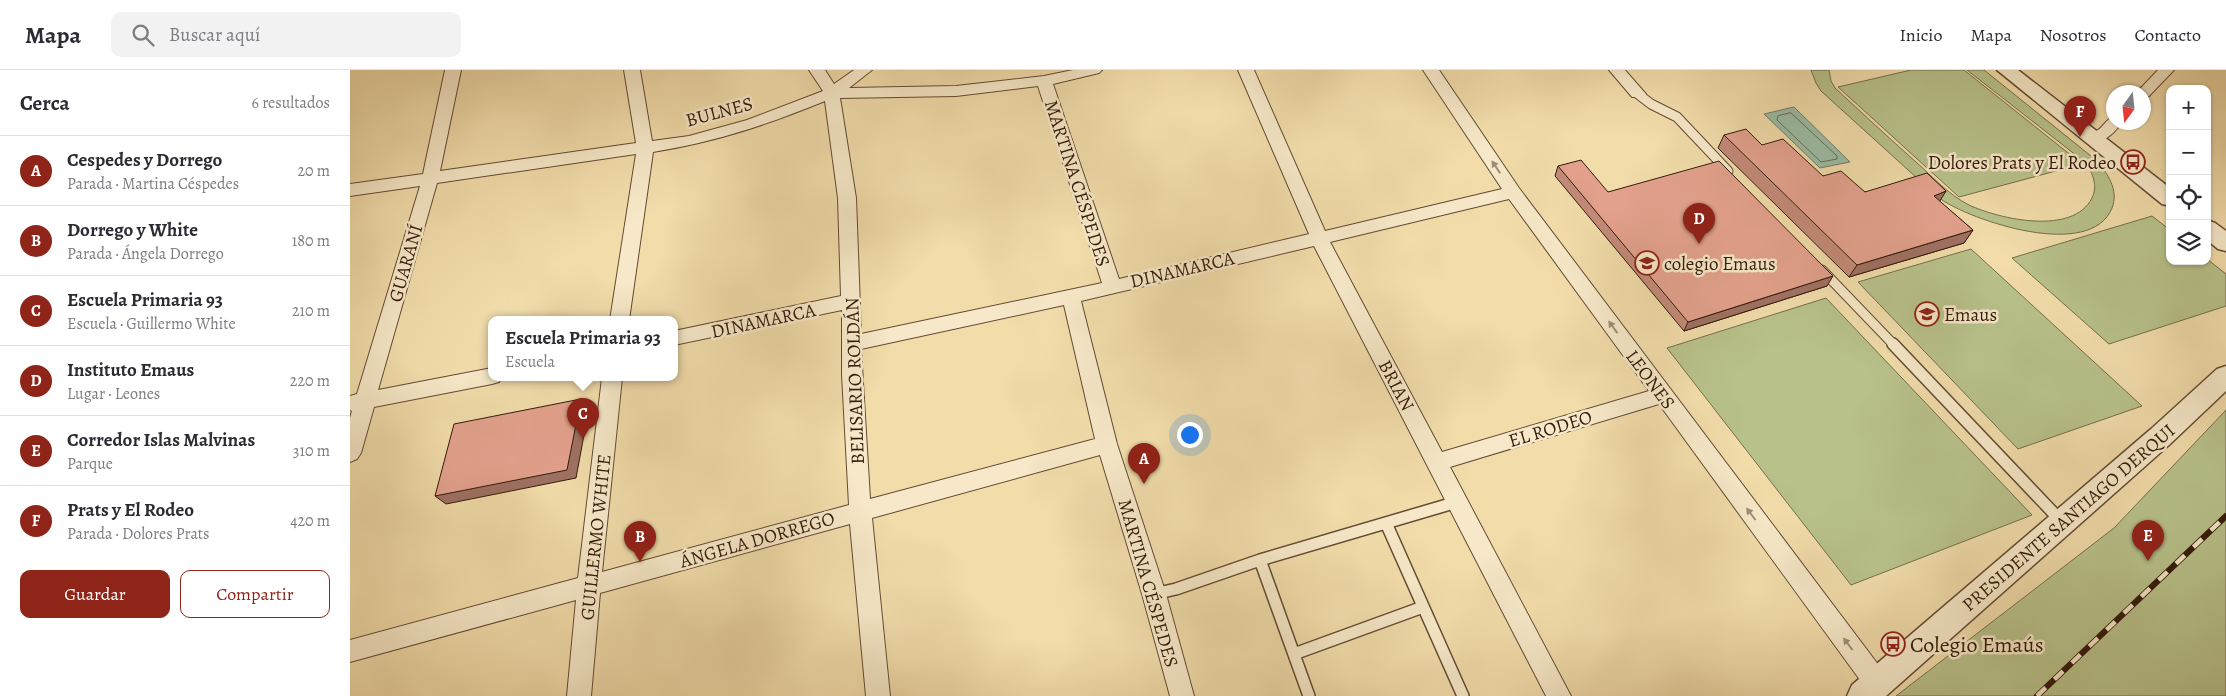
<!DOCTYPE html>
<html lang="es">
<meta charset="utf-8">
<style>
body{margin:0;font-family:Alegreya,serif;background:#f2f2f3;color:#2b2b33}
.controls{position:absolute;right:15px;top:15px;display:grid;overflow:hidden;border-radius:10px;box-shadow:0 1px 4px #0004}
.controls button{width:45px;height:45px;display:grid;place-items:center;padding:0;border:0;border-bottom:1px solid #e1e1e2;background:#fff;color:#2b2b33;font:25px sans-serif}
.compass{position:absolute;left:1756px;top:15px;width:45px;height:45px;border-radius:50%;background:#fff;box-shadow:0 1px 4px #0004;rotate:195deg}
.you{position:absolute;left:839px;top:364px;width:18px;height:18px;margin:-12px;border:4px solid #fff;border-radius:50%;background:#1a73e8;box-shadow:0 0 0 8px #1a73e833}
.badge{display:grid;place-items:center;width:32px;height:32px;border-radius:50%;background:#8f2418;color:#fff;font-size:16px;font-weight:700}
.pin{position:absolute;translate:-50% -41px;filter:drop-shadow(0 1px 2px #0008)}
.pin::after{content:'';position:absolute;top:26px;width:18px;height:15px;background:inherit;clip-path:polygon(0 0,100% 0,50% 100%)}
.popup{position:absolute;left:138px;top:246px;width:190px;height:65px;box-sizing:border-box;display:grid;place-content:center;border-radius:10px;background:#fff;filter:drop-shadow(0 1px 4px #0005);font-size:16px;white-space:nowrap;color:#7c7c81}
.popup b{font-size:19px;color:#2b2b33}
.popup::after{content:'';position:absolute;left:50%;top:100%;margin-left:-10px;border:10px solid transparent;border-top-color:#fff}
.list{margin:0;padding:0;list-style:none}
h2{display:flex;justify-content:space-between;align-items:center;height:65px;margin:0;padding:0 20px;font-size:21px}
h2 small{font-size:16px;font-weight:400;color:#7c7c81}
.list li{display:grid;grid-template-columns:32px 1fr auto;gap:15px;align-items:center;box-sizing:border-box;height:70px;padding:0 20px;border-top:1px solid #e1e1e2}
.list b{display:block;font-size:19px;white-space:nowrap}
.list p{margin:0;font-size:16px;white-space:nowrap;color:#7c7c81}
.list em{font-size:16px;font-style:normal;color:#7c7c81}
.actions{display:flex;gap:10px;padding:15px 20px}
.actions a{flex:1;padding:11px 0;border:1px solid #8f2418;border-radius:10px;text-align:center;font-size:18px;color:#8f2418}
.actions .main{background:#8f2418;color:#fff}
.icon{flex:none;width:28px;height:28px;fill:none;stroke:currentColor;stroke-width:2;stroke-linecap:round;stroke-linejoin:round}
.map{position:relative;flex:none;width:1876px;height:626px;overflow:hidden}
header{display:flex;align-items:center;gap:30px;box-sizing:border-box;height:70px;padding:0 25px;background:#fff;border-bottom:1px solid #e1e1e2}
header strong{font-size:24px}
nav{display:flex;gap:28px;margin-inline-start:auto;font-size:18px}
.search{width:350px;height:45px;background:#f2f2f3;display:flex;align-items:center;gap:12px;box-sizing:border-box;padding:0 18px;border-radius:10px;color:#7c7c81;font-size:19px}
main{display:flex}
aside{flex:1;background:#fff}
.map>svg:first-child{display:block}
</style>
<header>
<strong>Mapa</strong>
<div class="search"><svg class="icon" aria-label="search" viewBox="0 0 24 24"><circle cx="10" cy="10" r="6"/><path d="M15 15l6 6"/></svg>Buscar aquí</div>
<nav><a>Inicio</a><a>Mapa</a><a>Nosotros</a><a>Contacto</a></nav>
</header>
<main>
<aside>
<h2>Cerca<small>6 resultados</small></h2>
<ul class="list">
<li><span class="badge">A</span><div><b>Cespedes y Dorrego</b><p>Parada · Martina Céspedes</p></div><em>20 m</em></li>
<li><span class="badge">B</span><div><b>Dorrego y White</b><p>Parada · Ángela Dorrego</p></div><em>180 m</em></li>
<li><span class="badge">C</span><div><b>Escuela Primaria 93</b><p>Escuela · Guillermo White</p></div><em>210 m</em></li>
<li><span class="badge">D</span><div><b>Instituto Emaus</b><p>Lugar · Leones</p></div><em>220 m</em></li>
<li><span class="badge">E</span><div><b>Corredor Islas Malvinas</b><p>Parque</p></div><em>310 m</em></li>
<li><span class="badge">F</span><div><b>Prats y El Rodeo</b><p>Parada · Dolores Prats</p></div><em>420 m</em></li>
</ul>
<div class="actions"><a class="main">Guardar</a><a>Compartir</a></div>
</aside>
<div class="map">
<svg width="1876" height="626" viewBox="0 0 1876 626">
<rect width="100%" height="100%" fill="#f1dcaa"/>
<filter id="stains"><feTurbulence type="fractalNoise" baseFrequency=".004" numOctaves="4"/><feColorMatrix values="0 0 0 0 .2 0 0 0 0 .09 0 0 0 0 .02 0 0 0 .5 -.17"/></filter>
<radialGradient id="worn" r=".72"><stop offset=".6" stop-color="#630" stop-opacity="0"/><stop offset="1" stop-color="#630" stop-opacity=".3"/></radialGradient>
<path fill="#b8c18a" stroke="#766e4a" d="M1461,0h18l2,11 4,7c27,25 54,50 81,74 17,15 33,33 53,43 30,14 104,31 123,-7 6,-12 1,-24 -6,-35l-119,-93h17l112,90c12,14 23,30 16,48 -21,53 -141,13 -173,-10l-118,-107 -5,-8z
M1561,0h53l118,94 -123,33 -121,-110z
M1802,146l18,14v31h37v-2l19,15v32l-117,38 -97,-86z
M1621,179l171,157 -124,43 -160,-167z
M1476,228l206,217 -181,70 -184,-237z
M1876,340v286h-330l218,-168z"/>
<path fill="#9cbca4" stroke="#727c67" d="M1444,37l56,55 -30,6 -56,-54z"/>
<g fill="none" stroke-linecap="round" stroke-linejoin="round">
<path stroke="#686c58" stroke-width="1" d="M1441,43l46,43v3l-16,3 -44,-42 1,-4z"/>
<g stroke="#634b33" stroke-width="11">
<path id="service-far1" d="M1288,24l13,10 26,13 51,54
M1472,200l72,75"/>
</g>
<g stroke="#634b33" stroke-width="14">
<path id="service" d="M1543,274l169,178
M1036,453l77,173
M910,490l49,136
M804,524l22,-5 84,-29 197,-58
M944,584l129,-47"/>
</g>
<g stroke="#634b33" stroke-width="2">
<path id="minor" d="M95,0h16l-21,101 196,-28 -12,-73h16l12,71 37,-5 58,-16 76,-29 -14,-21h16l9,14 20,-14h18l-23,18 107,-2 88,-10 29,-6h29l-3,3 -46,11 66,195 190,-45 -71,-164h16l71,161 177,-42 -79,-119h16l80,118 367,487 3,8 -3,8 -9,4 -9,-4 -209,-287 -209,63 121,229h-25l-232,-450 -233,55 36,143 49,150 28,102h-24l-28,-102 -42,-139 -228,63 18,178h-24l-16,-172 -250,69 -9,103h-24l9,-96 -226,62v-22l228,-62 24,-200h20l-20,194 247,-67 -7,-130v-65l-168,35v-14l167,-35 -3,-98 -13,-97c-59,24 -109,41 -172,51l-24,168h-19l26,-166 -199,29 -59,207 114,-22v10h9l-2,4 -7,2 -118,23 -13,46 -4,6 -7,3v-44l2,-7 -2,-1v-14l7,-2 63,-208 -70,10v-12l73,-10zM688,16l64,197 -241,51 -5,-136 -16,-100 116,-2zM1159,129l140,192 -207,61 -112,-210zM714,235l31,134 -225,60 -9,-150z
M1259,0h16l21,24 -2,3h-12z
M1808,0h16l-25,26 -5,2v-6h-7z
M1764,47v5h8c-8,12 -21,24 -36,20l-2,-4c4,-6 8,-5 14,-8 6,-4 8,-11 16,-13z"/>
</g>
<g stroke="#634b33" stroke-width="3">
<path id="tertiary" d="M1647,0h21l152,118v18l-8,-2z
M1857,150l8,3 11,8v20l-8,-2 -11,-9z
M1876,296v25l-57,54 -283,251h-39l5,-11 299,-256 66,-60z"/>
</g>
<use href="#service-far1" stroke="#f6e8c8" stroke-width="9"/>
<use href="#service" stroke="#f6e8c8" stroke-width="11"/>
<use href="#minor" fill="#f6e8c8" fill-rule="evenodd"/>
<use href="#tertiary" fill="#f6e8c8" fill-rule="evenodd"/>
<g stroke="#341b0b" stroke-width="6">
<path id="rail" d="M1687,626l189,-180"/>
</g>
<use href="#rail" stroke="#f6e8c8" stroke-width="4.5" stroke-dasharray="12" stroke-linecap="butt"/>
</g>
<path fill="#c38a79" stroke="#341b0b" d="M1374,65l38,10 61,31 42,16 81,-1 -7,10 34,29 -9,13 -115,34 -131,-129z
M1208,96l50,26 219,94 -143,45 -129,-155z"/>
<path fill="#9f7163" stroke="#341b0b" d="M1596,121l-8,13 -4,-8z
M1623,160l-9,13 -115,34 8,-12z
M1483,206l-6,10 -143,45 4,-9z
M231,329l8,9 -13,70 -130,26 -11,-8z"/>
<path fill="#e3a18d" stroke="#341b0b" d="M1396,59l16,16 21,-6 40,37 18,-5 24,21 62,-19 19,18 -12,5 39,34 -116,35 -133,-130z
M1231,90l27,32 111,-31 114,115 -145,46 -130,-156z
M231,329l-14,71 -132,26 19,-72z"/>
<defs><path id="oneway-solid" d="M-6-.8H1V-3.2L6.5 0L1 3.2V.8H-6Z" transform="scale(1.25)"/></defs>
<g fill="#9f8c73">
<use href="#oneway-solid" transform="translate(1146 97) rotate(-124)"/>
<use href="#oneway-solid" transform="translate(1263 257) rotate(-126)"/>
<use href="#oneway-solid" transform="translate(1401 444) rotate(-127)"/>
<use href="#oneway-solid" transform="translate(1498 574) rotate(-127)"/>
</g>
<defs>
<g id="bus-ring" transform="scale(1.25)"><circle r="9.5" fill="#f6e8c8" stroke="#8f2418" stroke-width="1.5"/><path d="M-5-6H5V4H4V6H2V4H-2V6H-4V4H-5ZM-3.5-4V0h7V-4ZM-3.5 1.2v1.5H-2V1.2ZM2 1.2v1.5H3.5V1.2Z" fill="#8f2418"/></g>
<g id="school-ring" transform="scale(1.25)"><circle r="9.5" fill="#f6e8c8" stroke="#8f2418" stroke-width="1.5"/><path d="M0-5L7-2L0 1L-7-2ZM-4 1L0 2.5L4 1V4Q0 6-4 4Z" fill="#8f2418"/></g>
</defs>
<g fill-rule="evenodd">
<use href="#bus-ring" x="1783" y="92"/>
<use href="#school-ring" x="1297" y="193"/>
<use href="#school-ring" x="1577" y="244"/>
<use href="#bus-ring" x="1543" y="574"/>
</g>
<g text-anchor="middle" stroke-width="5" stroke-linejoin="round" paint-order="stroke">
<g font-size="19" fill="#341b0b" stroke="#f6e8c8">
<text transform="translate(369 41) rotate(-15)" y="7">BULNES</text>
<text transform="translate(728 113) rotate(72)" y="7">MARTINA CÉSPEDES</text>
<text transform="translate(55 193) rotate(-74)" y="7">GUARANÍ</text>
<text transform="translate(832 199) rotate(-13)" y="7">DINAMARCA</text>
<text transform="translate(413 250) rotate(-12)" y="7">DINAMARCA</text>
<text transform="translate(1301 309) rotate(53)" y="7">LEONES</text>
<text transform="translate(504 311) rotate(-92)" y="7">BELISARIO ROLDÁN</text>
<text transform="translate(1047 315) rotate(62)" y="7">BRIAN</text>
<text transform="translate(1200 358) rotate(-17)" y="7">EL RODEO</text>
<text transform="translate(1718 447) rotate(-41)" y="7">PRESIDENTE SANTIAGO DERQUI</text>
<text transform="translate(245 467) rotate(-84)" y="7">GUILLERMO WHITE</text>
<text transform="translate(407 469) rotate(-16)" y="7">ÁNGELA DORREGO</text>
<text transform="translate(799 513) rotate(74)" y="7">MARTINA CÉSPEDES</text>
</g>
<g font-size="19" fill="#341b0b" stroke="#f6e8c8" text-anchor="start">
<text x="1766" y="99" text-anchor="end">Dolores Prats y El Rodeo</text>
<text x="1314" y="200">colegio Emaus</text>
<text x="1594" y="251">Emaus</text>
</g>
<g font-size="22" fill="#341b0b" stroke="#f6e8c8" text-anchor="start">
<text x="1560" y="582">Colegio Emaús</text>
</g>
</g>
<rect width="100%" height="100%" filter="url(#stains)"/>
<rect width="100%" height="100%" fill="url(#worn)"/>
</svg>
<div class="controls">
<button>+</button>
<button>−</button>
<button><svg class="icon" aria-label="locate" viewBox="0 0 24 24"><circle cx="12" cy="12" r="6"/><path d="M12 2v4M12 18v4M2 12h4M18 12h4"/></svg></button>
<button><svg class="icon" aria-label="layers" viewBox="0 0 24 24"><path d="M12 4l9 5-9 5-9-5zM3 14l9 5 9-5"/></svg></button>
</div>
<svg class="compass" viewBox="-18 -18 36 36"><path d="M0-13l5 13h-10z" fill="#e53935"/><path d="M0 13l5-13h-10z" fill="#7c7c81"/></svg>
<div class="you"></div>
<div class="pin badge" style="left:794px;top:414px">A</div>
<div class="pin badge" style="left:290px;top:492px">B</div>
<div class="pin badge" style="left:233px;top:369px">C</div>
<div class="popup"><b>Escuela Primaria 93</b>Escuela</div>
<div class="pin badge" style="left:1349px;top:174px">D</div>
<div class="pin badge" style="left:1798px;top:491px">E</div>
<div class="pin badge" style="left:1730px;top:67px">F</div>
</div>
</main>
